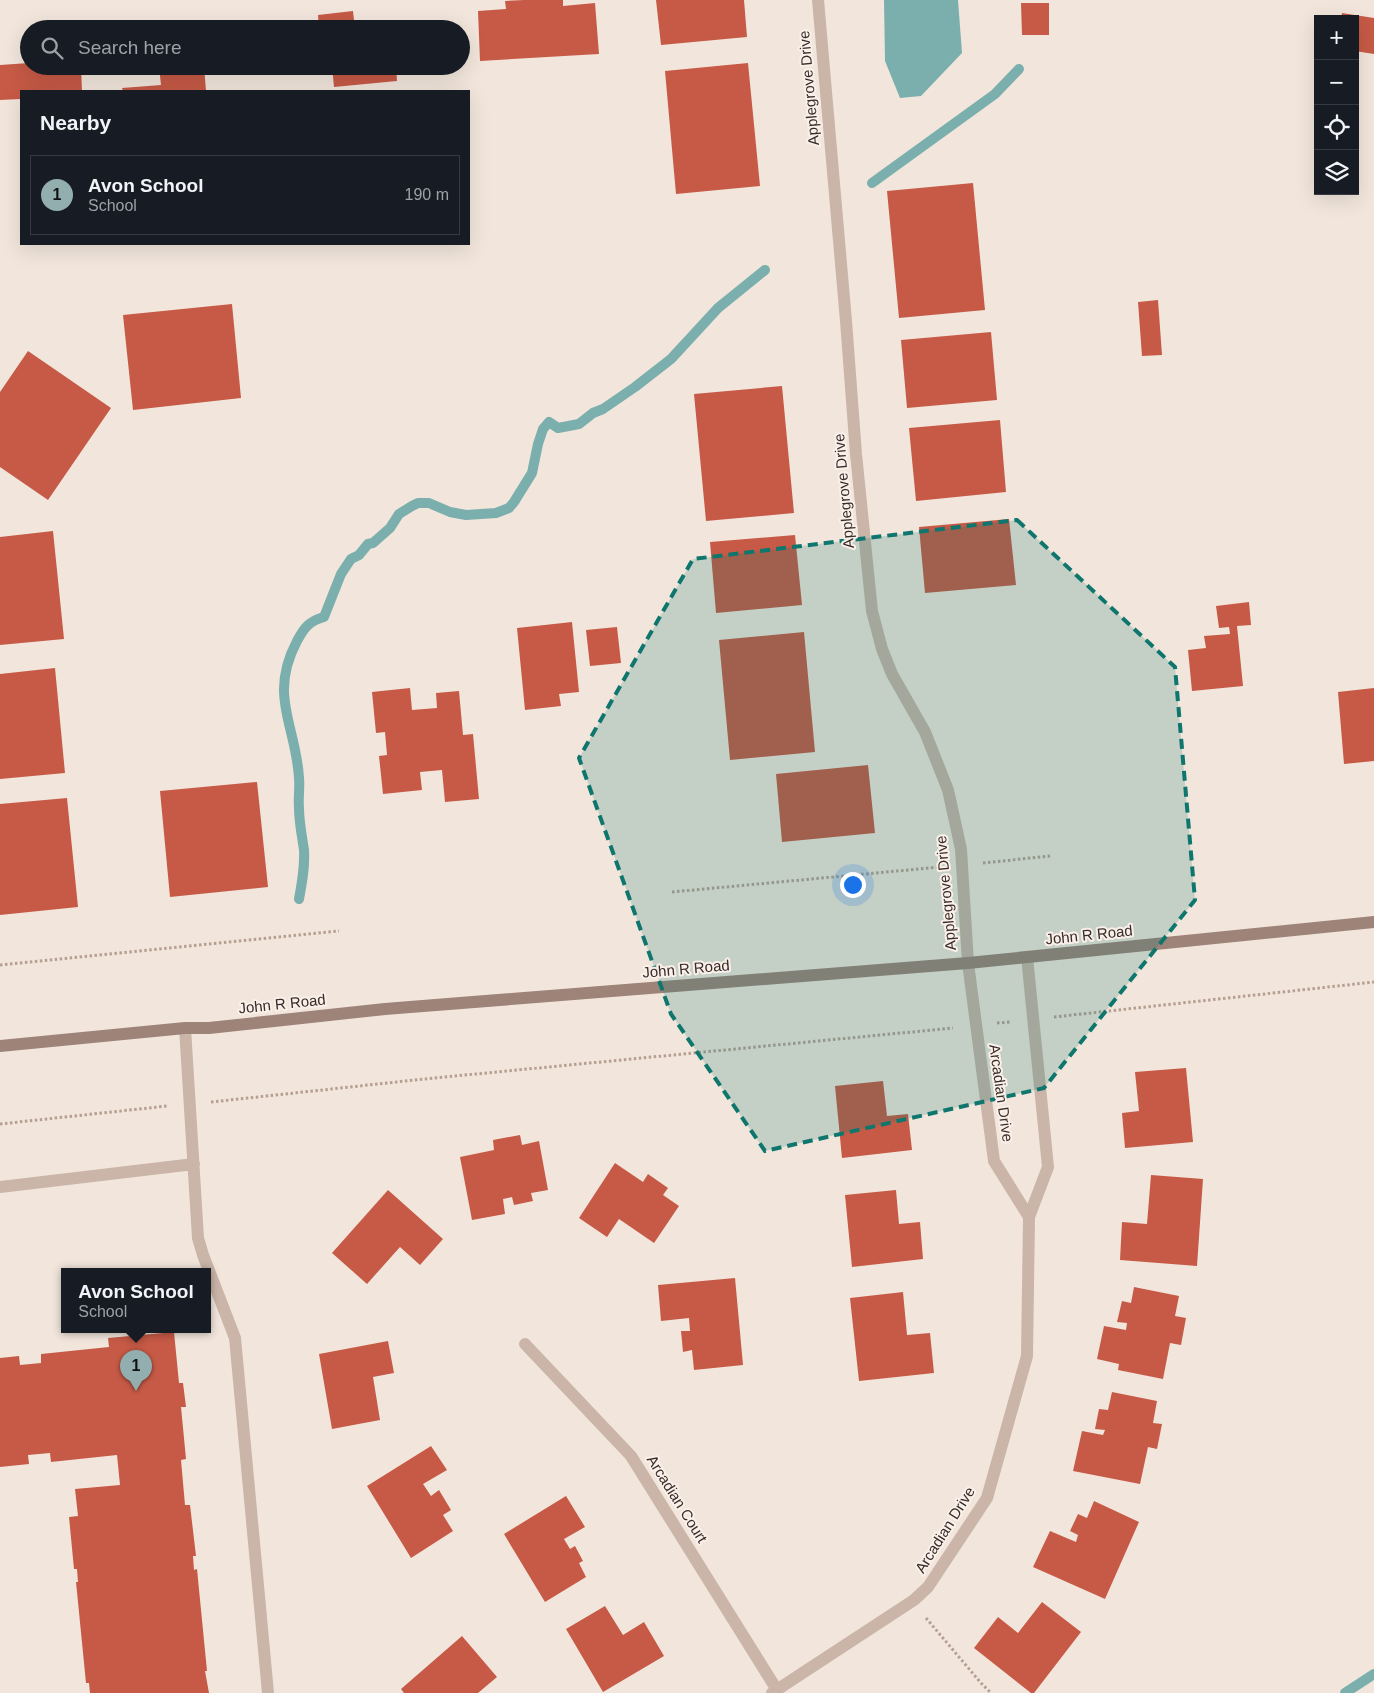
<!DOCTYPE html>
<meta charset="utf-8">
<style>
body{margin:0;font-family:Helvetica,sans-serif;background:#242831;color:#f1f3f6}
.controls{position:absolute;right:15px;top:15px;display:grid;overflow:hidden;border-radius:0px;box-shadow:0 5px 20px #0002}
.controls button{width:45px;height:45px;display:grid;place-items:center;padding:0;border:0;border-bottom:1px solid #363941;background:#171b24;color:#f1f3f6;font:25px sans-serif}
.you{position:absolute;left:852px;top:884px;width:18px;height:18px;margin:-12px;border:4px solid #fff;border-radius:50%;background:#1a73e8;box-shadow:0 0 0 8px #1a73e833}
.badge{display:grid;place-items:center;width:32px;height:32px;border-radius:50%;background:#92aeaf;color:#111;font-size:16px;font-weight:700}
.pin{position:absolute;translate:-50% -41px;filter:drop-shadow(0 1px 2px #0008)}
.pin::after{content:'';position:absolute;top:26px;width:18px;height:15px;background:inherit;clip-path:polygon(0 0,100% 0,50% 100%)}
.popup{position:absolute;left:61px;top:1268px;width:150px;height:65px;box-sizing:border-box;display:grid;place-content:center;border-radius:0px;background:#171b24;filter:drop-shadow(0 1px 4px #0005);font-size:16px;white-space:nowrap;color:#9ea1a6}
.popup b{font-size:19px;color:#f1f3f6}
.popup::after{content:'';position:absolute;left:50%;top:100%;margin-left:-10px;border:10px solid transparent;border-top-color:#171b24}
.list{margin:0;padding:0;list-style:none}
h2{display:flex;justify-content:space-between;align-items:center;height:65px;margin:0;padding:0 20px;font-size:21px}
h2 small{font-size:16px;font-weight:400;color:#9ea1a6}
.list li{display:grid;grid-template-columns:32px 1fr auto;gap:15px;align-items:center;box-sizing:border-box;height:80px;margin:0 10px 10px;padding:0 10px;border:1px solid #363941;border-radius:0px}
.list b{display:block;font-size:19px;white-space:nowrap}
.list p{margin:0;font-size:16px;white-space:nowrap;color:#9ea1a6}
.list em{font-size:16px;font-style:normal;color:#9ea1a6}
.icon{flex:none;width:28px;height:28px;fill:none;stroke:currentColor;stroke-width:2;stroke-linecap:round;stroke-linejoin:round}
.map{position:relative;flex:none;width:1374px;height:1693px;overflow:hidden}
.search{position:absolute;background:#171b24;box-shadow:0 5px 20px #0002;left:20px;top:20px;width:450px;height:55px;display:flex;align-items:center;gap:12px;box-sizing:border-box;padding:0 18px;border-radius:28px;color:#9ea1a6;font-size:19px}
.panel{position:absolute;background:#171b24;box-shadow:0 5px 20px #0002;left:20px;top:90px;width:450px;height:155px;border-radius:0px}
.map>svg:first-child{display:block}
</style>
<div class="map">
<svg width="1374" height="1693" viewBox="0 0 1374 1693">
<rect width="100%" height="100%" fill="#f2e6dc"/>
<path fill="#7bafad" d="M884,0h74l4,53 -41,43 -21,2 -15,-37z"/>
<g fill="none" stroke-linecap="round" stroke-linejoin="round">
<path stroke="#7bafad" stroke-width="10" d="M872,183l123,-89 24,-25
M299,899c3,-16 6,-32 5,-49 -2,-14 -5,-28 -5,-42 -1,-10 1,-20 0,-30 -3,-53 -31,-82 -2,-137 7,-13 12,-20 27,-24l17,-43 10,-15 8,-4 9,-11 5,-1 17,-15 9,-14 13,-8 6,-3h11l21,9 16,3 30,-2 13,-5 5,-6 18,-29 6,-29 5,-15 6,-7 9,6 21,-4 14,-11 10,-4 32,-22 36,-28 47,-51 47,-38
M1345,1693l29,-19"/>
</g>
<path fill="#c65a46" d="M524,0h39v6l32,-3 4,51 -119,7 -2,-50 28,-2 -1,-8z
M656,0h88l3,37 -86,8z
M1021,3h28v32h-27z
M353,11l2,18h-36l-1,-14z
M1342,13l32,5v36l-19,-3v-32h-14z
M29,63v3h52l1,25h-61v8l-21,1v-35z
M748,63l12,123 -84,8 -11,-123z
M159,66h45l2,25h-83l-1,-3 39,-3z
M332,66h64l1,15 -63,6z
M973,183l12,127 -86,8 -12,-127z
M1158,300l4,55 -20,1 -4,-54z
M232,304l9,94 -108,12 -10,-95z
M991,332l6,68 -90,8 -6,-68z
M28,351l83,57 -63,92 -48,-33v-75z
M782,386l12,127 -88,8 -12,-127z
M1000,420l6,72 -90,9 -7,-73z
M1009,519l7,66 -91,8 -6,-66z
M53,531l11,108 -64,6v-108z
M795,535l7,70 -86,8 -6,-71z
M1249,602l2,23 -14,1 6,60 -51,5 -4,-41 18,-2 -2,-12 26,-2 -1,-7 -10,1 -3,-22z
M572,622l7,70 -20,2 2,12 -36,4 -8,-82z
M617,627l4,36 -31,3 -4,-36z
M804,632l11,120 -85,8 -11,-120z
M55,668l10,105 -65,6v-105z
M410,688l2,22 25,-2 -1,-15 23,-2 4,44 10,-1 6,65 -34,3 -3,-32 -22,2 2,18 -39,4 -4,-38 8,-1 -2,-23 -9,1 -4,-41z
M1374,688v73l-30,3 -6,-72z
M868,765l7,68 -93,9 -6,-68z
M257,782l11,105 -98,10 -10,-106z
M67,798l11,109 -78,8v-111z
M1186,1068l7,74 -68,6 -3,-35 17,-2 -4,-39z
M883,1081l4,35 21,-2 4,36 -70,8 -7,-72z
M520,1135l2,10 17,-4 9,49 -17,3 2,8 -19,4 -2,-8 -9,2 2,15 -33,6 -12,-63 34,-7 -1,-10z
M615,1163l28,19 5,-8 20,14 -5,7 16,11 -25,37 -35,-24 -12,18 -28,-19z
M1151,1175l52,4 -6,87 -77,-6 2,-38 25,2z
M388,1190l55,49 -23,26 -20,-18 -33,37 -35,-31z
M896,1190l3,34 21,-2 3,37 -71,8 -7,-72z
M735,1278l8,87 -49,5 -2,-20 -9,2 -2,-21h9l-1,-13 -28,3 -3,-36z
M1134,1287l45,9 -4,20 11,2 -5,27 -11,-2 -7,36 -45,-9 1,-6 -22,-5 7,-33 22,4 1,-7 -10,-1 5,-21 9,2z
M903,1292l4,43 23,-2 4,40 -75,8 -9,-83z
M174,1332l5,51h4l3,24h-5l5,52 -5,1 4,45h5l6,51h-3l1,14 3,-1 10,102h-2l4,22h-119l-1,-10h-3l-10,-101h2l-1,-13h-3l-5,-52 9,-1 -3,-27 45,-4 -3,-30 -66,7 -1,-9 -22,2 1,9 -29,3v-109l19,-2 1,9 21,-2v-9l68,-7 -1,-9z
M388,1341l6,32 -21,4 7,43 -48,9 -13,-75z
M1112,1392l45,9 -4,22 9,1 -5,25 -9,-2 -8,37 -67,-13 9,-40 21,4 2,-5 -10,-1 4,-20 9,1z
M431,1446l16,24 -24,14 8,12 8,-6 12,20 -8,5 10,16 -42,27 -44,-72z
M566,1496l19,31 -21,12 6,10 5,-3 8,15 -4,2 7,14 -41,25 -41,-68z
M1094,1501l45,21 -34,77 -72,-32 17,-36 26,11 2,-7 -8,-4 8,-17 9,4z
M1042,1602l39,30 -47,61h-3l-57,-45 24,-31 20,16z
M605,1606l18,29 21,-13 20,34 -61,36 -37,-63z
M462,1636l35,41 -19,16h-74l-3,-4z"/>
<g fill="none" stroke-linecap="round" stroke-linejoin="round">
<path stroke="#b69f92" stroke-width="3" stroke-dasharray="2.5 2.5" stroke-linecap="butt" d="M983,863l67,-7
M672,892l268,-25
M0,965l339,-34
M1054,1017l320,-35
M997,1023l14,-1
M211,1102l213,-23 529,-51
M0,1124l167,-18
M926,1618l55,65 10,10"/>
<path stroke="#cab5a8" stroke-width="12" d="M185,1028l13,210 5,17 32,83 33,355
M0,1187l194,-23"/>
<path stroke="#cab5a8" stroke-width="12" d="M818,0l28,321 10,133 16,157 10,38 10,25 33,58 23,58 13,59 7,114 26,198 35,56
M525,1344l106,112 146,234
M772,1693l142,-93 14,-13 59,-89 40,-142 2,-139 19,-50 -21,-210"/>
<path stroke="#9e8379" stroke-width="12" d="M0,1046l185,-18h24l176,-19 583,-46 406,-41"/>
</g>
<path fill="#0f766e" fill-opacity="0.2" stroke="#0f766e" stroke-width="4" stroke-dasharray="10 6" stroke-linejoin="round" d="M1017,520l158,147 20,233 -151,188 -279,63 -94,-137 -92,-256 114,-199z"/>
<g text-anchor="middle" stroke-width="4" stroke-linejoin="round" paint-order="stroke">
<g font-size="15" fill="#372c28" stroke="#faf0e9">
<text transform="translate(809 88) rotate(-95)" y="5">Applegrove Drive</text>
<text transform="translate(844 491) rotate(-95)" y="5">Applegrove Drive</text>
<text transform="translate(946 893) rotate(-95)" y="5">Applegrove Drive</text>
<text transform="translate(1089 935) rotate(-6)" y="5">John R Road</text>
<text transform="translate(686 969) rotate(-5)" y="5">John R Road</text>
<text transform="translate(282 1004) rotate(-6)" y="5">John R Road</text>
<text transform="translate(1001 1093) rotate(82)" y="5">Arcadian Drive</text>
<text transform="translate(677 1499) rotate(58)" y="5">Arcadian Court</text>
<text transform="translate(945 1530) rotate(-58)" y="5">Arcadian Drive</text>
</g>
</g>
</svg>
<div class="controls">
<button>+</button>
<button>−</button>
<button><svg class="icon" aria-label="locate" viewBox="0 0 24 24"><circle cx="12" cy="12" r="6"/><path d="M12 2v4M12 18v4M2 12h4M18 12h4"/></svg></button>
<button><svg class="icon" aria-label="layers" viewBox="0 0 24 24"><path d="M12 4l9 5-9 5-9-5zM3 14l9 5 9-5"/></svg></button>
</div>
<div class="you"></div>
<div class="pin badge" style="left:136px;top:1391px">1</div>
<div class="popup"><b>Avon School</b>School</div>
<div class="search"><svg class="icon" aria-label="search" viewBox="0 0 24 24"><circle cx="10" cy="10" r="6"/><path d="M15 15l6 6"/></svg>Search here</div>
<section class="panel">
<h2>Nearby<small></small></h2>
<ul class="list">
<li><span class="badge">1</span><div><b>Avon School</b><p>School</p></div><em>190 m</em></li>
</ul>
</section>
</div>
